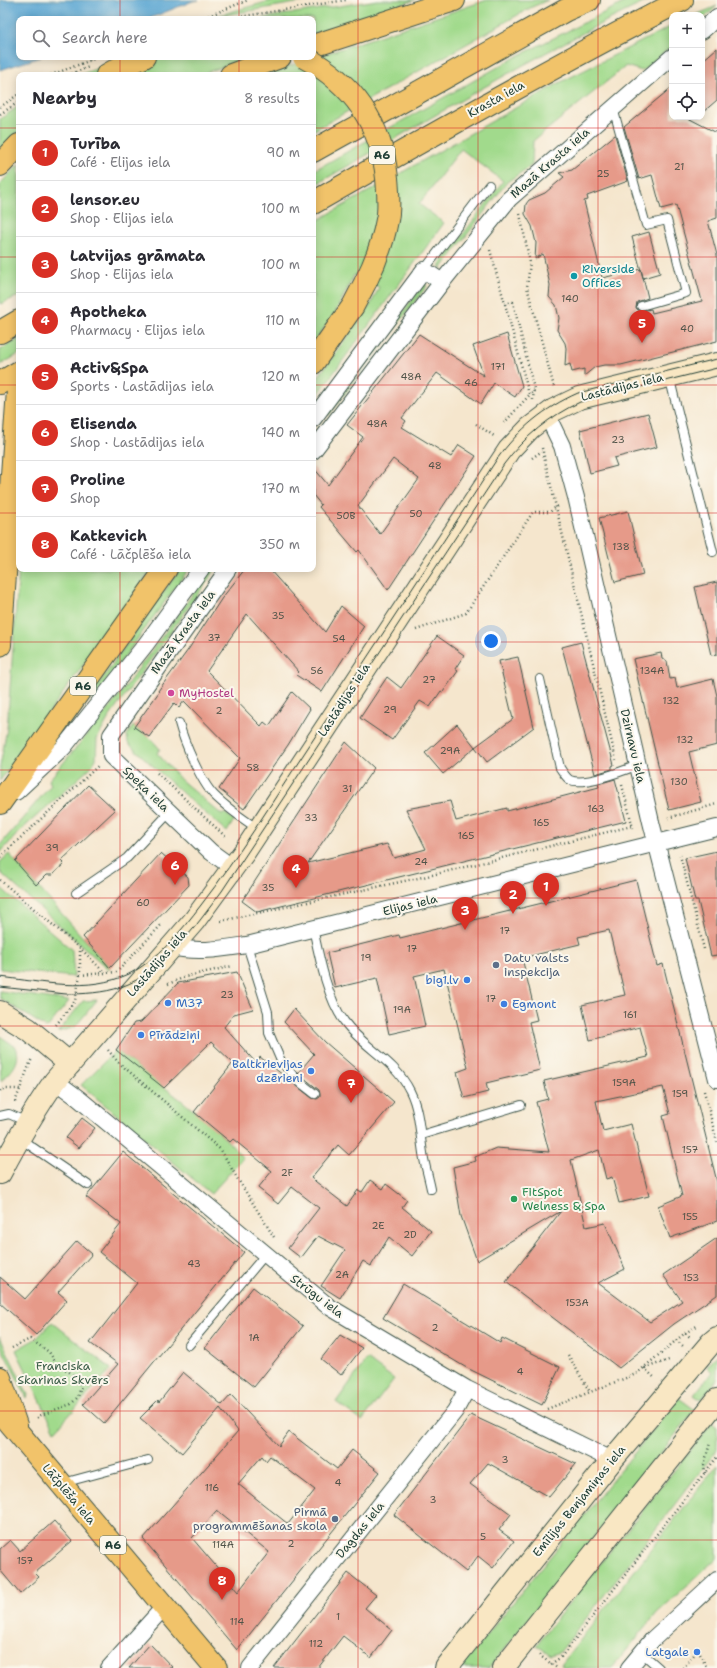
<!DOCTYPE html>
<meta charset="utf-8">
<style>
body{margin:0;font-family:"Shantell Sans",sans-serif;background:#f2f2f3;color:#2b2b33}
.controls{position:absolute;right:12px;top:12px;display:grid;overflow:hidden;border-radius:8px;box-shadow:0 2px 10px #0003}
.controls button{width:36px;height:36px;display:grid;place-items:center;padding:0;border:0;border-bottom:1px solid #e1e1e2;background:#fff;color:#2b2b33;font:20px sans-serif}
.you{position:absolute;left:491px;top:641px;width:14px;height:14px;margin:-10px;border:3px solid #fff;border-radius:50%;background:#1a73e8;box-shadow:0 0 0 6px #1a73e833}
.badge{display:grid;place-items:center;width:26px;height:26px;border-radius:50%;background:#d93025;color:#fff;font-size:13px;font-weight:700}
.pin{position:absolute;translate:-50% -33px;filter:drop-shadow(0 1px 2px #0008)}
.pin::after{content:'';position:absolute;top:21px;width:14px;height:12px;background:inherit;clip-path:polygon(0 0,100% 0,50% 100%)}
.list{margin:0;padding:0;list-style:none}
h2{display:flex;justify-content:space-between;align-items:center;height:52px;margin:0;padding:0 16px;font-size:17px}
h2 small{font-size:13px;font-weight:400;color:#7c7c81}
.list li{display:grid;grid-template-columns:26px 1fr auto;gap:12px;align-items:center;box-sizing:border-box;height:56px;padding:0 16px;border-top:1px solid #e1e1e2}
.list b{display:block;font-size:15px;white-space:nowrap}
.list p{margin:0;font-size:13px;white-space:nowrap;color:#7c7c81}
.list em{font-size:13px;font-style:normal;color:#7c7c81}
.icon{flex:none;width:22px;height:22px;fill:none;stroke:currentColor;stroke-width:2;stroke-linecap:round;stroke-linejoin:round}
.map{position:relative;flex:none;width:717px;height:1668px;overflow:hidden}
.search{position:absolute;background:#fff;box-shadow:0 2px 10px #0003;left:16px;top:16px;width:300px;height:44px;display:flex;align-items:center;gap:10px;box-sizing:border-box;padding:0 14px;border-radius:8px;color:#7c7c81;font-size:15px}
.panel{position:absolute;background:#fff;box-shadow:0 2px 10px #0003;left:16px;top:72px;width:300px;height:500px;border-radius:8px}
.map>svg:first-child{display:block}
</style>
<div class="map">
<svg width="717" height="1668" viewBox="0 0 717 1668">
<rect width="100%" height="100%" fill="#fbf7ec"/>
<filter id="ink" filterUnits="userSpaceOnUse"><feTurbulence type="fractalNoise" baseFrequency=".025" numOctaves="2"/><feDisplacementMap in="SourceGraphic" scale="8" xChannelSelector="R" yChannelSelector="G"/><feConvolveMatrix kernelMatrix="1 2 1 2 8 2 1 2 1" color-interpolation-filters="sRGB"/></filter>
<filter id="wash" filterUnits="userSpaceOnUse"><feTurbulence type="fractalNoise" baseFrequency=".012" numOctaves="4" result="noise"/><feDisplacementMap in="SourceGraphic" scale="16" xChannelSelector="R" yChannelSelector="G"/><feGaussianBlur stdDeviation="0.9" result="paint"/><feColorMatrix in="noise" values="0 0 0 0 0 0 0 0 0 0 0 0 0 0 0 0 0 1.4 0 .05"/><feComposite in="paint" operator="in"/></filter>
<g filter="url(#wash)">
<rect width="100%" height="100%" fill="#f5e6cd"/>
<path fill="#a1da8c" stroke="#608c60" d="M274,0h39l-93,16 -1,-1z
M378,0h37l-102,34v-15h-57z
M487,0h61l-16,7 -219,124v-56h-51z
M629,0h20c-116,55 -225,123 -336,186v-15l201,-113z
M717,6l-15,14v-5h-6z
M672,26v20l-30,25 -16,-5 -93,75 -1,24 -25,17 -66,87 -2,-3 64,-85 -42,-32 -42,55 25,19 -131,178v-17l58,-80 8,-17 -25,-12 -19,38 -22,30v-120l248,-141z
M129,57h119l-48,18h-121z
M19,106v26l-19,19v-32z
M19,164v132l-19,8v-120z
M424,284l3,2 -98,129 -3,-2z
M19,339v15l-19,11v-15z
M19,568l133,1 -152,212v-14l7,-39z
M180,569h9l-95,129 -4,-2z
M211,569h5l-108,150 -11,20 -1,20 -6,9 -70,63 -20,22v-8l51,-60 -2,-5 66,-79z
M133,726l16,11 11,12 -3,4 24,27 41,35 3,-2 9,7 -7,12 -47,-41 -52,-48 -1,-8z
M9,854l6,7 95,107 -2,1 -106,-95 -2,-3v-9z
M0,887l72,63 2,27 -74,-8z
M0,991l69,10 -22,27 -47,-30z
M97,1000l-22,27 -17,5 25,-31z
M0,1036l16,11c6,15 -5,25 -15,34z
M116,1050c42,34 92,66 127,108l-32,36 -130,-109z
M52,1322l59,47 -56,62 -39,-81 21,-12z
M0,1337l28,58 -1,3 -27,-53z
M717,1355v25l-16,20 -7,-5 18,-23 -5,-5z
M367,1359l27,20 -32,42 -26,-19z
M679,1398l16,12 -206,258h-29z
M712,1423l5,4v23l-157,202 -9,3 -15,-10z
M717,1465v93l-60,55 -45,55h-47l-4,-3z"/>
<path fill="#59a5d2" stroke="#3c7183" d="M0,0h199l-6,1 -45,18h-129v38h22l-41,13z"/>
<g id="blocks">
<path fill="#e69a89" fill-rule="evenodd" d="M717,48v52l-15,13v-52z
M672,87v30h14l31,16v85l-9,3 9,34v86l-96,24h-17l-9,2 -11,9v-7l-12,3 -2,-8 -5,2 1,-18 -1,-5 -8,-13 2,-12 -3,-13 -7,-8 1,-12 -7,-31 -8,5 1,-16 -4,-17 -7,-12 1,-10 3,-4 16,-7 19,-16 -5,-4 13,-3 43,-35 13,46 -41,15 1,4 -4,1 18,77 39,-9 7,29 -11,4 -1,6 4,3 11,-2 1,4 50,-12 -26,-96 -15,4 -9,-34 -13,4 -15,-52z
M649,232l11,41 -17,5 -11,-41z
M419,334l65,42 -11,-30 34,-12 15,52 -7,11 -21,-14 -13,21 -44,-31 -35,45 4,3 -4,6 49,30 8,-12 17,11 -88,134 -29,-40 -2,2 -38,-45 2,-2 -8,-10v-28l15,18 35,-48 -16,-12zM393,459l26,20 -39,55 -22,-28z
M648,413l9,34 -43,11 3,8 -27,7 -10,-43z
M628,511l15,64 -28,7 -16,-64z
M245,569h24l56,63 16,-26 23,20 -42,66 -26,-17 3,-3 -52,-58 -40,57 54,55 3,-4 5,4 23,-34 18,17 -22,36 -44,64 -25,-20 21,-31 -56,-57 -5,7 -5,-5 -25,34 -15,-10 25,-35 -1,-1 30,-41 34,-52z
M717,582v72l-6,1 -16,-68z
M437,636l27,19 -9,14 3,2 -15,21 -2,-1 -11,16 -10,-6 -28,39 -32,-22 27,-41 14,11z
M581,642l33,123 -2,1v3l-17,5 -33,-127z
M661,653l1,5 5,3 3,18 5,-1 2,10 36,-9 4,17v49l-28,7 12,50 -32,8 -36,-151z
M518,657l16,70 -47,35 -12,-15 38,-28 -14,-58z
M457,724l18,23 -32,27 -18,-21z
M346,742l28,26 -66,95 79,-19 7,14 32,-9 -20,-40 44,-8 6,20 51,-13v3l92,-24 -1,-3 17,-5 11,42 -369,91 -15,-11z
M88,785l27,25 -54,51 3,3 -12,11h-6l-10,10 -21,-24z
M717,851v104l-6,1 -13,-55h-3l-10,-43z
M161,853l27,24 1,8 -79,83 -27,-31z
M636,880l21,86 6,-2 54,218v39l-47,17 -12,-32 24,-10 -19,-80 7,-2 -7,-27 -67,14 7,30 28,-7 18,72 -30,7 -7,-26 -6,2 -7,-29 -28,10 15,67 19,-4 20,46 -27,14 52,39 32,-21 -19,-26 54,-37v57l-43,29 -55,44 -113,-86 55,-71 -84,50 -16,-45 -8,-49 23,-6 -1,-4 21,-9 53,4 -13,-50 12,-3 -4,-18 104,-24 -8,-30 -50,13 -8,-35 43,-10 -16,-65 -31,7 2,7 -58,14 15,62 -8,2 11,48 -54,13 2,9 -24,6 -7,-26 11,-4 -24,-99 -30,7 11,50 -36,8 -12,-56 -42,10 -8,-35 72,-18 1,3z
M237,972l16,37 -19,5 -10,13 33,37 3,-7 52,41 5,1 3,-2v-3l-1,-4 -21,-17 16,-19 -30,-32 10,-13 31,33 69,60 -45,53 -11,-10 -27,33 36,28 11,-16 4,2 8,-12 13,9 3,-5 21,16 -5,7 29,24 -19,25 -23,-19 -18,29 -8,-5 -23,37 -19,-12 24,-36 -27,-14 -17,22 -13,-10 31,-40 -27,-21 -14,17 -20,-16 14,-17 -39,-32 -3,3 -36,-30 39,-49 -22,-21 -47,46 -48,-38 18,-27 7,-1 37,-39z
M82,1118l13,10 -16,20 -13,-10z
M123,1152l121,100 -140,171 -21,-19 35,-40 -28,-21 47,-60 -38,-31 22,-28 -35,-27z
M77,1241l15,13 -34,38 9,8 -31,35 -36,-32v-26l25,22z
M403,1284l97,59 2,-5 58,29 -18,38 -77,-38 -82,-49z
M253,1287l50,39 -49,61 -49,-39z
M340,1335l22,13 -21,27 -20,-16z
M183,1372l39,33 9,-10 48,51 10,-14 48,37 15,-19 28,22 -143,178 -94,-111 95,-108 -18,-23 -38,45 -42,-35 18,-18 1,2zM262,1456l4,5 4,-5 45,34 -27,34 -50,-40zM217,1510l52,42 -31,40 -46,-54z
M471,1415l105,49 -27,33 -61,-34 -18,21 41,30 -12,16 15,11 -21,27 -15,-12 -12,16 -72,-57z
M54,1521l18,20 -37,32 4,4 -19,17 -20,-24v-21l10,-9 10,11z
M348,1573l28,22 -11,13 27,22 -21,28 -28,-22 -25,32h-44z
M150,1644l23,24h-44z"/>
</g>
</g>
<g filter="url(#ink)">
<use href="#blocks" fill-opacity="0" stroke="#3f564b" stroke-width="1"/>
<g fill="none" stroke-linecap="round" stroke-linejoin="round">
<g stroke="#3f564b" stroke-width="10">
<path id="lane" d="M613,108l33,117 21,-5 19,73 -45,13
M424,270l65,-85
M669,376l44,176
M540,679l20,89c3,4 6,10 10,12 14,6 53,-9 68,-15
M179,723c5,19 22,59 35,72 13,13 29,24 44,34
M76,893l51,-35 43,-46
M313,928c6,28 14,70 31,93 19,27 50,38 66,70 10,20 10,47 14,68 2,10 5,20 7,30
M247,945l21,67 1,21 12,28 16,19 18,14
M0,1116l9,-2 18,8
M421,1135l100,-30
M19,1138l69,47
M189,1345l76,-90
M63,1483l85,-23
M642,1653l17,15"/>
</g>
<g stroke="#3f564b" stroke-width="18">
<path id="street" d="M702,31l15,-14
M547,415l15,31 15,55 74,321 66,257
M313,419l111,-149 18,12
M313,451l129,-169 67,-83 163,-142
M228,569l-117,166v21l100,96 22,16
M16,792l47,-44 83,-104 55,-75
M171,947c27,6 49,2 76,-2l470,-117
M55,1081l23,17 250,208 139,83 145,71
M109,1668l55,-61
M250,1668l205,-257 12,-22
M629,1668l24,-29 64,-59"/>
</g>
<g stroke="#3f564b" stroke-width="24">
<path id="secondary" d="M0,1012l28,17 42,35
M0,1173c17,-32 34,-63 55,-92l139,-160 51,-70 264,-401 21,-22 24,-18 25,-12 138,-34
M446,1668l166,-208 99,-117 6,-5
M503,1668l214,-268"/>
</g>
<g stroke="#3f564b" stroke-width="24">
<path id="primary" d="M313,151l253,-141 23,-10
M313,203c122,-70 244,-139 369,-203
M0,332l19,-11
M0,383l19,-11"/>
</g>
<g stroke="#3f564b" stroke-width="24">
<path id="highway" d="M313,46l141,-46
M107,75l12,-7 25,-11
M231,75l49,-18
M0,165l19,-20
M313,363l40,-57 13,-25
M0,645l19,-269
M0,803l166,-234
M0,1378l16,47
M0,1411l216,257"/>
</g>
<path stroke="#3f564b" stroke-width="2.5" stroke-dasharray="1 3" stroke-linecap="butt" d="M201,19l47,-19
M226,19l120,-19
M51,75l43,-16
M68,75l21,-8
M0,107l19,-13
M0,114l19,-12
M520,214l10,49 -3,24 27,100
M490,250l15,54 8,-2 21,87 -1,11
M505,304l24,90
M504,423l30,-33
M476,424l18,12
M542,448l74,312
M532,458l10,-7
M416,630l50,-17 67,-101h17l6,-5 5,-1
M157,773l70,65
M622,785l11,43
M668,818l49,-14
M680,855l24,94
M0,857l98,-91
M0,880l80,68 25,25
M221,921l211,-46 200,-49
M80,975l37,-3 45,-48
M168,984l20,-8 45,-10
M56,1025l19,-24 5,-26v-27
M108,1050l10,12 103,88 16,28 37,59
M0,1091l1,-2h20
M704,1091l13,51
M15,1102l17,-44
M685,1333l12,-7
M676,1340l7,6
M12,1348l18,-9 19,13 7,11 19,13 6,10 -3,11 -7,7 -30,11 -6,5
M568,1355l22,37
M644,1368l11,10
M645,1368l24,-8
M547,1409l89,-35 49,-41 5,4
M705,1473l-1,-8 6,-22
M539,1655l18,13
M551,1664l10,-7 156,-200
M683,1668l15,-18 9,18"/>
<use href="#lane" stroke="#fff" stroke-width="8"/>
<use href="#street" stroke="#fff" stroke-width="16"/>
<use href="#secondary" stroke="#f9e7c3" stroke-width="22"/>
<use href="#primary" stroke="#f1c36a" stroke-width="22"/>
<use href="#highway" stroke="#f1c36a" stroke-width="22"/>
<path stroke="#1f3d34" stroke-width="1" d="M0,977c44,5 87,16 129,-3 30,-15 52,-43 72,-69 38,-49 71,-103 106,-156 63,-96 127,-193 190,-290 22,-30 47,-51 81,-66l139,-34
M0,987l66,7c17,0 38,-1 55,-7 44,-16 74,-60 101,-96l282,-427c20,-27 46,-48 76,-62l137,-34"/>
<g stroke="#3f564b" stroke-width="24" stroke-linecap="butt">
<path id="highway-bridge" d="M304,57c48,26 77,66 83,121 1,13 3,29 0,42 -4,22 -11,41 -21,61"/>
</g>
<use href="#highway-bridge" stroke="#f1c36a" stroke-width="22"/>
</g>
</g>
<path fill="none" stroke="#d62828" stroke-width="1" stroke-opacity="0.55" d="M120,0v19M239,0v19M358,0v1668M478,0v1668M598,0v1668M120,57v18M239,57v18M0,128h19M313,128h404M0,257h19M313,257h404M0,385h19M313,385h404M0,513h19M313,513h404M120,569v1099M239,569v1099M0,642h717M0,770h717M0,898h717M0,1026h717M0,1155h717M0,1283h717M0,1411h717M0,1540h717"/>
<circle fill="#0f9aa8" stroke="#fbf7ec" stroke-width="1.5" cx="574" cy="276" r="4"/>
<circle fill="#d1479c" stroke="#fbf7ec" stroke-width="1.5" cx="171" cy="693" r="4"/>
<g fill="#5c6f8a" stroke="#fbf7ec" stroke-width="1.5">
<circle cx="496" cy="965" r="4"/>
<circle cx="335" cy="1519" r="4"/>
</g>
<g fill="#3f7fe0" stroke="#fbf7ec" stroke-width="1.5">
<circle cx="467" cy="980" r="4"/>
<circle cx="168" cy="1003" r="4"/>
<circle cx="504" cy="1004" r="4"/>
<circle cx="141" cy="1035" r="4"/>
<circle cx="311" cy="1071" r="4"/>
<circle cx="697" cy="1652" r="4"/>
</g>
<circle fill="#2e9e5b" stroke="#fbf7ec" stroke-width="1.5" cx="514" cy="1199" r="4"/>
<g text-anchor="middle" stroke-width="4" stroke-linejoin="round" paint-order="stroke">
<g font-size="10" fill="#515449">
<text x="679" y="170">21</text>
<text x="603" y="177">25</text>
<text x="570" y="302">140</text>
<text x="687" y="332">40</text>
<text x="498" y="370">171</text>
<text x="411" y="380">48A</text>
<text x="471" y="386">46</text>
<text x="377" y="427">48A</text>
<text x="618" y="443">23</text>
<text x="435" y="469">48</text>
<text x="416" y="517">50</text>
<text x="346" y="519">50B</text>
<text x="621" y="550">138</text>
<text x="278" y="619">35</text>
<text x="214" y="641">37</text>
<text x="339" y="642">54</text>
<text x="317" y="674">56</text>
<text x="652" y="674">134A</text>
<text x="429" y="683">27</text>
<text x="671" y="704">132</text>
<text x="390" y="713">29</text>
<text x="219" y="714">2</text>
<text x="685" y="743">132</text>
<text x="450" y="754">29A</text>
<text x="253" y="771">58</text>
<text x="679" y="785">130</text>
<text x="347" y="792">31</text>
<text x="596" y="812">163</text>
<text x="311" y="821">33</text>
<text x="541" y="826">165</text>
<text x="466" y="839">165</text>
<text x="52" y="851">39</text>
<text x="421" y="865">24</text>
<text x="268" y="891">35</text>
<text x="143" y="906">60</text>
<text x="505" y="934">17</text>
<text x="412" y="952">17</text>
<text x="366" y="961">19</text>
<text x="227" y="998">23</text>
<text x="491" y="1002">17</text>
<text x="402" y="1013">19A</text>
<text x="630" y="1018">161</text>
<text x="624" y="1086">159A</text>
<text x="680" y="1097">159</text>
<text x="690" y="1153">157</text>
<text x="287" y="1176">2F</text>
<text x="690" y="1220">155</text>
<text x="378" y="1229">2E</text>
<text x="410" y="1238">2D</text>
<text x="194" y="1267">43</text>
<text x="342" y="1278">2A</text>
<text x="691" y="1281">153</text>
<text x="577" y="1306">153A</text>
<text x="435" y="1331">2</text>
<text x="254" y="1341">1A</text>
<text x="520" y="1375">4</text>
<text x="505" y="1463">3</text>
<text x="338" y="1486">4</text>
<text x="212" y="1491">116</text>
<text x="433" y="1503">3</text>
<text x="483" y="1540">5</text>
<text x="291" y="1547">2</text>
<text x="223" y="1548">114A</text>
<text x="25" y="1564">157</text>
<text x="338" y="1620">1</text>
<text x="237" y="1625">114</text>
<text x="316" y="1647">112</text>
</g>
<g fill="#fbf7ec" stroke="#61756b" stroke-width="1">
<rect x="369" y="146" width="26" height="18" rx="3"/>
<rect x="70" y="677" width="26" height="18" rx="3"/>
<rect x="100" y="1536" width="26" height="18" rx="3"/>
</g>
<g font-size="11" font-weight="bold" fill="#1f3d34">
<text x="382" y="159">A6</text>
<text x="83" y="690">A6</text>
<text x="113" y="1549">A6</text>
</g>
<g font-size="12" fill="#1f3d34" stroke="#fbf7ec">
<text transform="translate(496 99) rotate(-29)" y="4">Krasta iela</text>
<text transform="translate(550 163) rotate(-41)" y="4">Mazā Krasta iela</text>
<text transform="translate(622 387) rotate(-14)" y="4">Lastādijas iela</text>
<text transform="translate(183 632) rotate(-54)" y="4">Mazā Krasta iela</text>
<text transform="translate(344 700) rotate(-57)" y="4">Lastādijas iela</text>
<text transform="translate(633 746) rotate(77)" y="4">Dzirnavu iela</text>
<text transform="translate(146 789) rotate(44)" y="4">Speķa iela</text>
<text transform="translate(410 905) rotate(-14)" y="4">Elijas iela</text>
<text transform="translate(157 963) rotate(-49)" y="4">Lastādijas iela</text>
<text transform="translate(317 1296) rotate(37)" y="4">Strūgu iela</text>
<text transform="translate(69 1494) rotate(50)" y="4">Lāčplēša iela</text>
<text transform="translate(579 1501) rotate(-51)" y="4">Emīlijas Benjamiņas iela</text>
<text transform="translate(360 1530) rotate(-51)" y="4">Dagdas iela</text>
</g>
<g font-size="12" fill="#0d838f" stroke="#fbf7ec" text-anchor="start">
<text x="582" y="273">Riverside<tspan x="582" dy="14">Offices</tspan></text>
</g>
<g font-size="12" fill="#b23c85" stroke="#fbf7ec" text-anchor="start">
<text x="179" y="697">MyHostel</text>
</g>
<g font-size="12" fill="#4e5e75" stroke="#fbf7ec" text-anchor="start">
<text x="504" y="962">Datu valsts<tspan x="504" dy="14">inspekcija</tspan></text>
<text x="327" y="1516" text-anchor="end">Pirmā<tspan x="327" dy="14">programmēšanas skola</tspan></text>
</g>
<g font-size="12" fill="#366cbe" stroke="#fbf7ec" text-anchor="end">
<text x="459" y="984">big1.lv</text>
<text x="176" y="1007" text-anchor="start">M37</text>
<text x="512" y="1008" text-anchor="start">Egmont</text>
<text x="149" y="1039" text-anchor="start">Pīrādziņi</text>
<text x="303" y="1068">Baltkrievijas<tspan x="303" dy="14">dzērieni</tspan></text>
<text x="689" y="1656">Latgale</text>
</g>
<g font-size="12" fill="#27864d" stroke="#fbf7ec" text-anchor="start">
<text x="522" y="1196">FitSpot<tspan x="522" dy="14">Welness &amp; Spa</tspan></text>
</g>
<g font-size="12" fill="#395c46" stroke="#fbf7ec">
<text x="63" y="1370">Franciska<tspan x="63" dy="14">Skarinas Skvērs</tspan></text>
</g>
</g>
</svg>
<div class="controls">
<button>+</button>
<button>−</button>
<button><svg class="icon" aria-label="locate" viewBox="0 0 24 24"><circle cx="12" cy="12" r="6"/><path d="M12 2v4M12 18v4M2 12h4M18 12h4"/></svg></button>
</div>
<div class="you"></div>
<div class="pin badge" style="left:546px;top:906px">1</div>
<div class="pin badge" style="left:513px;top:914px">2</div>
<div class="pin badge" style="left:465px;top:930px">3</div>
<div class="pin badge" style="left:296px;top:888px">4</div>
<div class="pin badge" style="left:642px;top:343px">5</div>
<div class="pin badge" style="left:175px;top:885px">6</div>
<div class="pin badge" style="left:351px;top:1103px">7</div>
<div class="pin badge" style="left:222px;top:1600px">8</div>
<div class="search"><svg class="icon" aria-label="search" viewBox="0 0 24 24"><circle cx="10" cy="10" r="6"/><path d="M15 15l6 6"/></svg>Search here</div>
<section class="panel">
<h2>Nearby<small>8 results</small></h2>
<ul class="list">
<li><span class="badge">1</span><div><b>Turība</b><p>Café · Elijas iela</p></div><em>90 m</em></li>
<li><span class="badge">2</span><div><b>lensor.eu</b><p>Shop · Elijas iela</p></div><em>100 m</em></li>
<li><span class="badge">3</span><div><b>Latvijas grāmata</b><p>Shop · Elijas iela</p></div><em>100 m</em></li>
<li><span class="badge">4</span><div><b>Apotheka</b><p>Pharmacy · Elijas iela</p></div><em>110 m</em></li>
<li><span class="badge">5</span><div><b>Activ&amp;Spa</b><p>Sports · Lastādijas iela</p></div><em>120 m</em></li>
<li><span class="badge">6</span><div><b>Elisenda</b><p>Shop · Lastādijas iela</p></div><em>140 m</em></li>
<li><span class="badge">7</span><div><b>Proline</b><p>Shop</p></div><em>170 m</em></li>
<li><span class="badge">8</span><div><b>Katkevich</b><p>Café · Lāčplēša iela</p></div><em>350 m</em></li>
</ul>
</section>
</div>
